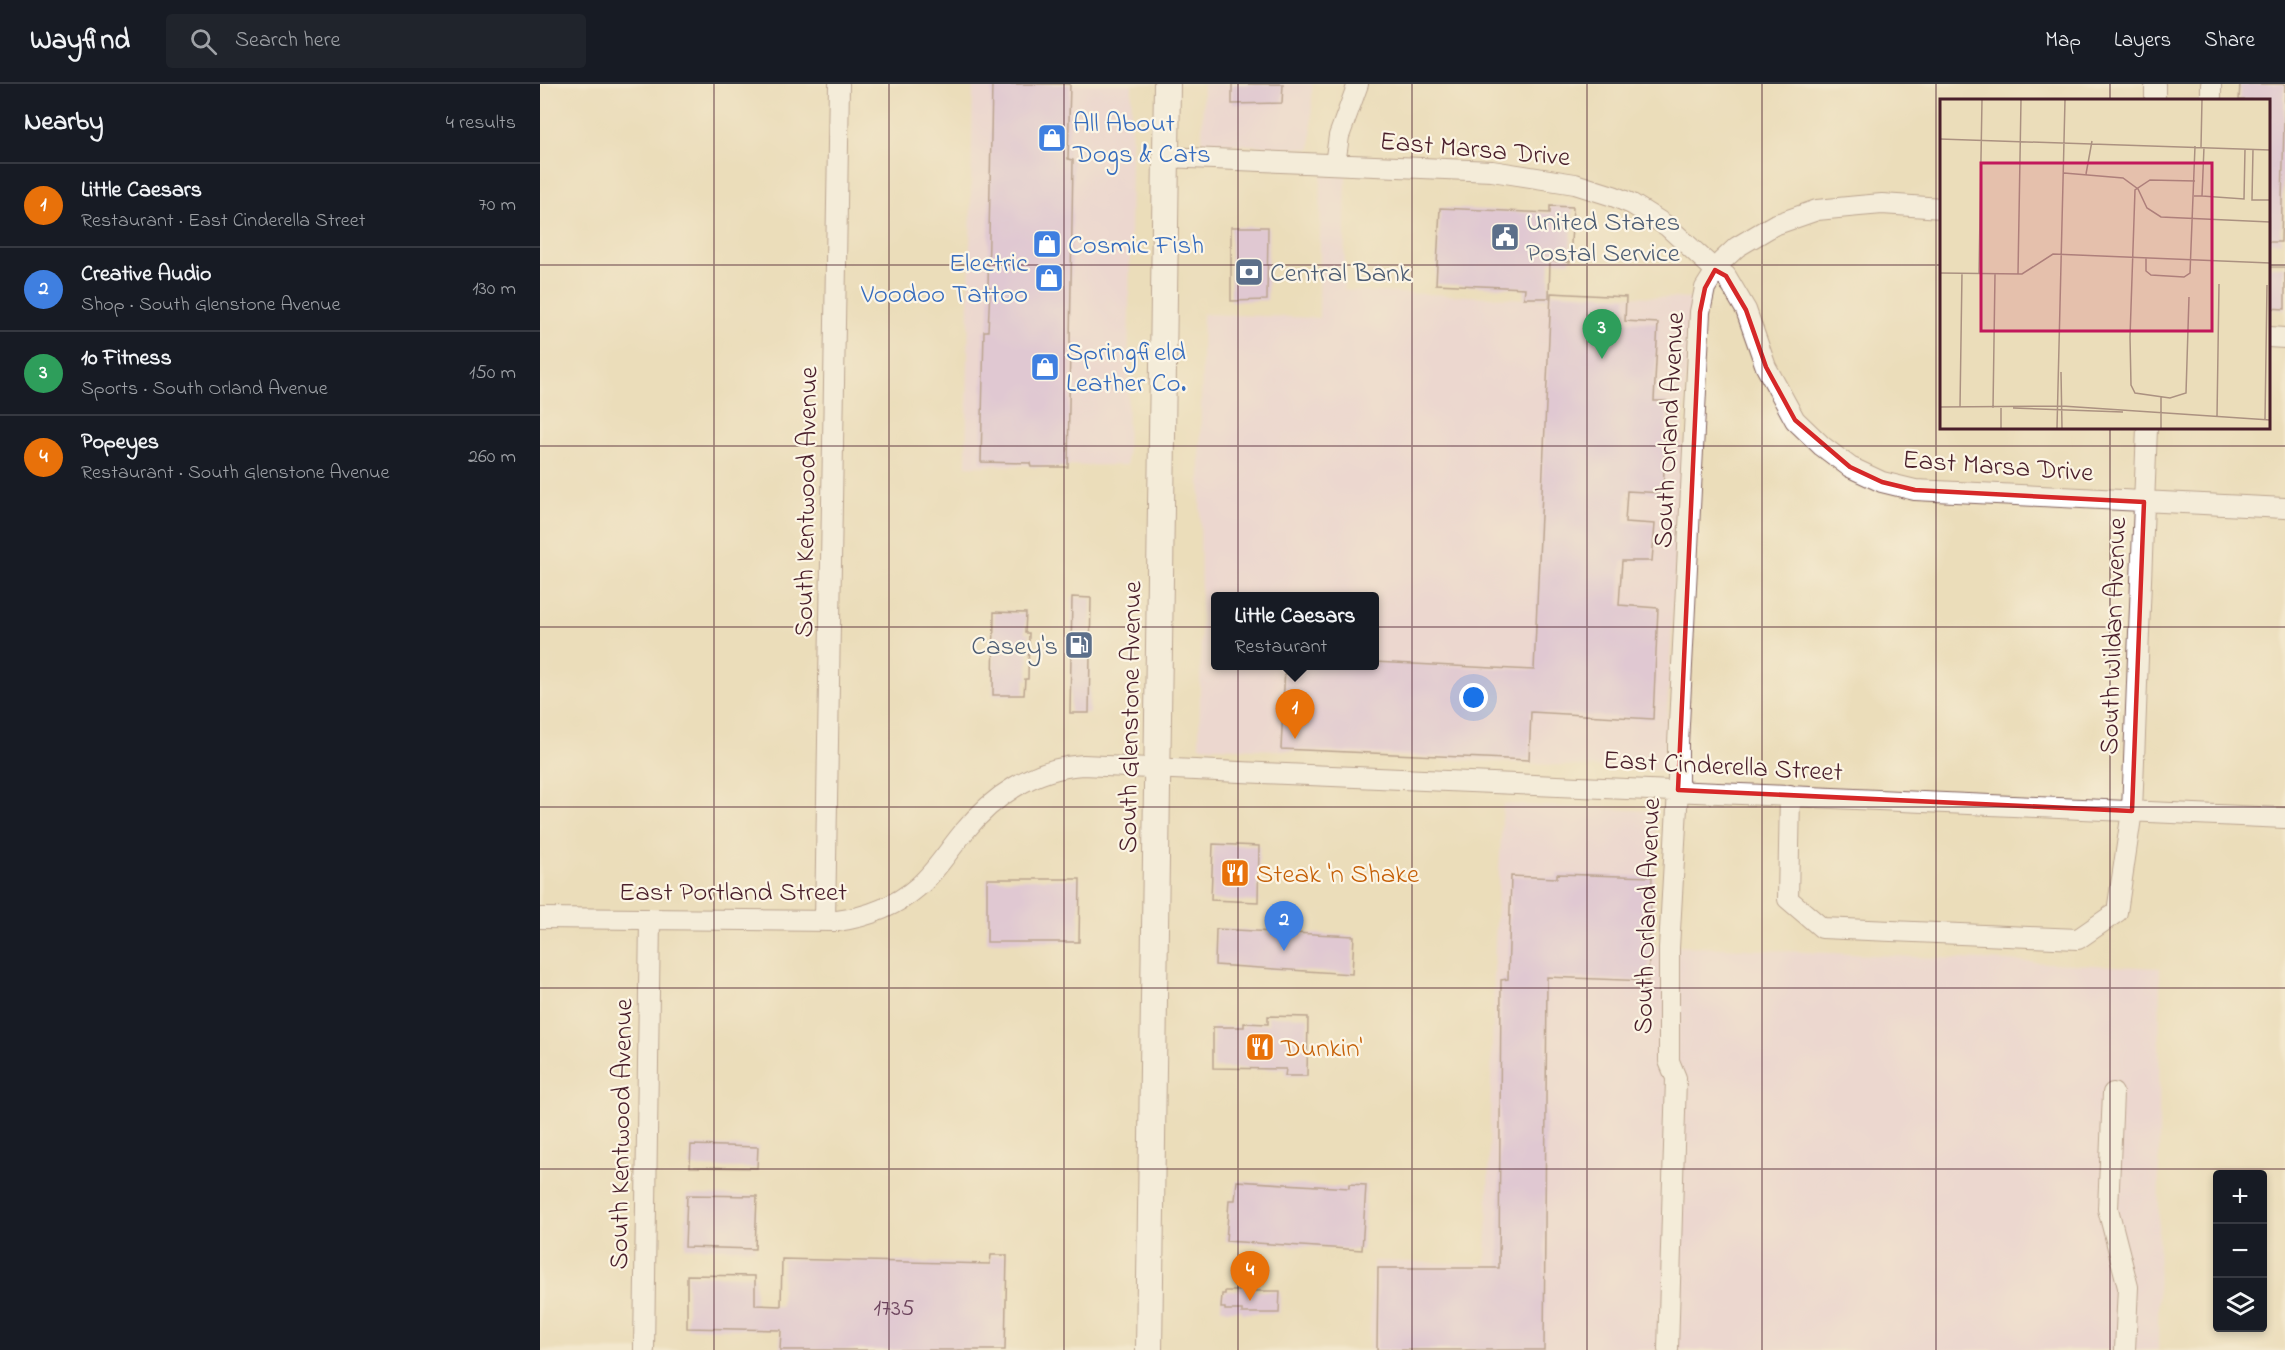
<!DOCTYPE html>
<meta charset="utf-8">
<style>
body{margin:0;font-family:"Indie Flower",sans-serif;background:#20242c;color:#f1f3f6}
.controls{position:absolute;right:18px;bottom:18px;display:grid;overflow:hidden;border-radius:6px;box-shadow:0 3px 9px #0003}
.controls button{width:54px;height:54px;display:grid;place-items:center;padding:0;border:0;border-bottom:2px solid #363941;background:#171b24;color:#f1f3f6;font:30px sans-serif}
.you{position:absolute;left:934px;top:614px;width:21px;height:21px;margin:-15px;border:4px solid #fff;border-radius:50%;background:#1a73e8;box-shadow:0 0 0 9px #1a73e833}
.badge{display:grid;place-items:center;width:39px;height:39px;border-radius:50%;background:#ea580c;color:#fff;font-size:20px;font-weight:700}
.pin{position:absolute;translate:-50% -50px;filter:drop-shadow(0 2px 3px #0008)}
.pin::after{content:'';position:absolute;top:32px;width:21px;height:18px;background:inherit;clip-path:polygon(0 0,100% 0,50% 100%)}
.popup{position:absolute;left:671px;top:508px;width:168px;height:78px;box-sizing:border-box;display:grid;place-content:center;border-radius:6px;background:#171b24;filter:drop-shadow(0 2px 4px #0005);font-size:20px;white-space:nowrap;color:#9ea1a6}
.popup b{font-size:22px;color:#f1f3f6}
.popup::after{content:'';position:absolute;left:50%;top:100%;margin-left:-12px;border:12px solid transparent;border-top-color:#171b24}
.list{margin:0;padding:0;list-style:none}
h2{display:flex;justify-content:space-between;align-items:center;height:78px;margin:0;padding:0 24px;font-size:26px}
h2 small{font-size:20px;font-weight:400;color:#9ea1a6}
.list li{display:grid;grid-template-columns:39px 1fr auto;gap:18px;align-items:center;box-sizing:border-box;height:84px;padding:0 24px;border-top:2px solid #363941}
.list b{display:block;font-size:22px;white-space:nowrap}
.list p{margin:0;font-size:20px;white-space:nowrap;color:#9ea1a6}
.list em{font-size:20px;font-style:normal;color:#9ea1a6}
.icon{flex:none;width:33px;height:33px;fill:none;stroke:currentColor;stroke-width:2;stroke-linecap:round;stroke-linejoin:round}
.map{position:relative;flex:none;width:1745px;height:1266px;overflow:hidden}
header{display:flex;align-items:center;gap:36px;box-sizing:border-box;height:84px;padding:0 30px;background:#171b24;border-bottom:2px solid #363941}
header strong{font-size:28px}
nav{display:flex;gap:33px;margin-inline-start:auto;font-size:21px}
.search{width:420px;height:54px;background:#20242c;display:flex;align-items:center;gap:15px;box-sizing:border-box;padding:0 21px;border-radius:6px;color:#9ea1a6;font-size:22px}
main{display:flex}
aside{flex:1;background:#171b24}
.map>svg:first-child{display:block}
</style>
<header>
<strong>Wayfind</strong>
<div class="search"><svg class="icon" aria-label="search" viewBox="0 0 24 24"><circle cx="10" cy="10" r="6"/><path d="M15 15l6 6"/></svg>Search here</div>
<nav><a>Map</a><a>Layers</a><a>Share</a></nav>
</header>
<main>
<aside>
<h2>Nearby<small>4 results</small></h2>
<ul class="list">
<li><span class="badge" style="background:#e8710a">1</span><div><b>Little Caesars</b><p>Restaurant · East Cinderella Street</p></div><em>70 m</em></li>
<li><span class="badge" style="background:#3f7fe0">2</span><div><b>Creative Audio</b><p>Shop · South Glenstone Avenue</p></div><em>130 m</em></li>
<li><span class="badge" style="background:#2e9e5b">3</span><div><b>10 Fitness</b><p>Sports · South Orland Avenue</p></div><em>150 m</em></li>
<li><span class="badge" style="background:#e8710a">4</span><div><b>Popeyes</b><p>Restaurant · South Glenstone Avenue</p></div><em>260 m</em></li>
</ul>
</aside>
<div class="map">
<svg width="1745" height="1266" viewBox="0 0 1745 1266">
<rect width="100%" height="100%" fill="#fcf5e5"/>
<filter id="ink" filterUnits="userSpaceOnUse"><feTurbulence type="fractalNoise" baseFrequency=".0167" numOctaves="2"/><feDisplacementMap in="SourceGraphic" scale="12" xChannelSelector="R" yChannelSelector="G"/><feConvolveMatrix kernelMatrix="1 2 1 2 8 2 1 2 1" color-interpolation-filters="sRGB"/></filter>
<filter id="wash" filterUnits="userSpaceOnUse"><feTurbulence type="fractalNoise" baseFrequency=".008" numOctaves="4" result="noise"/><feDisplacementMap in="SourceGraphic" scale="24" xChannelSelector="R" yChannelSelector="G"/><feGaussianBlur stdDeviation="1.35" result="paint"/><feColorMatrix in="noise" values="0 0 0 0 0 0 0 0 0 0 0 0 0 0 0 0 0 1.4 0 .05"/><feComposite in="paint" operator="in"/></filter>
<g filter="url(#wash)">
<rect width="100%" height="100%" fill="#ebddba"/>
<path fill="#edd0e8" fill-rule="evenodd" d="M433,0h159l-5,381 -161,1z
M663,0h109l-1,65 -109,-7z
M781,91h25l-2,115 204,10v-8l145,7 -6,66 -23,406 -465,-25 2,-118 -1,-168 3,-146 116,4zM676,512h158v70h-158z
M963,720l153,7 -3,134 507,23 -2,382h-789l4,-89 113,3 9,-322z"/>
<g id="blocks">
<path fill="#d3b0ef" d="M452,0h78l-2,75 5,1 -5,307h-37l-1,-4 -49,-1 3,-131h4l2,-43h-2z
M692,0h51l-1,19 -50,1z
M1700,0h45l-4,158h-13v-142h-29z
M1010,122l23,1 -3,55 -20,-1 -1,37h-25l1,-10 -89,-4 4,-76 110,5z
M691,143h37l-1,73 -36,1z
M1728,183h17v42l-17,-1z
M1011,209l75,4 -1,24 33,2 -4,78h13l-4,92 -36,-2 -2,31 30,2 -3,37h-30l-3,44 39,3 -5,111 -122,-7 -2,48 -248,-11 4,-83h89v-4l160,8z
M532,513l19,1 -2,115h-19z
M454,528l32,1 -1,20h4l-1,46h-3l-1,16h-31z
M673,760l46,2 -1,56 -47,-2z
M1017,790l95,3 -4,104 -101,-4 -3,373h-167l1,-82h121l2,-288 7,-1 3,-103 46,2z
M447,795h93l-1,63h-92z
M676,845l138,7 -2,38 -137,-9z
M728,932l40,1 -1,59h-22l1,-7 -73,-1v-41h31v-4l24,1z
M151,1061l67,2 -1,21 -67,-1z
M697,1097l112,7v-4l17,1 -4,65 -136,-9 3,-41h6z
M147,1111l70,1 -2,53 -70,-2z
M451,1171h16l-2,95h-225l1,-20 -94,-2v-53l68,1v29l26,1 1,-47 208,5z
M699,1203l16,1v3h25l-1,22h-37v-3h-17v-2h-4l1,-14h3v-3h14z"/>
</g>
</g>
<g filter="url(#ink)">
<use href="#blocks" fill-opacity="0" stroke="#82625d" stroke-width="1.5"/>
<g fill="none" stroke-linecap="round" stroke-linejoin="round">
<g stroke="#82625d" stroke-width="22">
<path id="minor" d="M1615,16v-16
M1671,16v-16
M626,73l326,14 83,13 38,12 19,8 35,22 48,44 11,6 20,34 20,57 29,53 27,26 28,21 32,15 33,8 370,18
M795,80l4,-28 19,-52
M1728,253l17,1
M1250,711l-2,104 34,29 256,11 39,-27 15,-101 15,-383
M0,834l297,3c31,-4 58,-14 82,-35 18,-16 29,-35 44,-53 30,-37 71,-65 120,-68l1202,53
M285,837l14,-837
M1573,1009l-5,116 20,78 -3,63
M104,1266l6,-431
M1128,1266l8,-272 -7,-17v-113l9,-158v-46l22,-432 5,-24 17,-27 15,-14 37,-22 43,-15 42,-4 23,-2 60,4"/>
</g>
<g stroke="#82625d" stroke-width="28">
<path id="major" d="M609,1266l18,-1266"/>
</g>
<use href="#minor" stroke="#fff" stroke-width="20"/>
<use href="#major" stroke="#fff" stroke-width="26"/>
</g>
</g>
<path d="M0 0H1745V1266H0ZM1175,186l11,6 20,34 20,57 29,53 55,47 32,15 33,8 229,12 -12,309 -454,-21 22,-478 5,-24z" fill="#ebddba" fill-opacity=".55" fill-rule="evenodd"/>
<path fill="none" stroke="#d62828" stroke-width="4.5" stroke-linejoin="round" d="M1175,186l11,6 20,34 20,57 29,53 55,47 32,15 33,8 229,12 -12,309 -454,-21 22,-478 5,-24z"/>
<path fill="none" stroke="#4a1f2b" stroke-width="1.5" stroke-opacity="0.55" d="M174,0v1266M349,0v1266M524,0v1266M698,0v1266M872,0v1266M1047,0v1266M1222,0v1266M1396,0v1266M1570,0v16M0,181h1402M1728,181h17M1570,344v922M0,362h1745M0,543h1745M0,723h1745M0,904h1745M0,1085h1745"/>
<defs>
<g id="shop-square" transform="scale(1.5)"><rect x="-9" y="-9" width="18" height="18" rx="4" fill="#3f7fe0" stroke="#fcf5e5"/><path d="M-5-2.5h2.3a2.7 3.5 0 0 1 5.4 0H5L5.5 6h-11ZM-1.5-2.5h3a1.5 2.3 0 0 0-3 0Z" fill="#fff"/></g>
<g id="civic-square" transform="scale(1.5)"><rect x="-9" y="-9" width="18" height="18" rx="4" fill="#5c6f8a" stroke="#fcf5e5"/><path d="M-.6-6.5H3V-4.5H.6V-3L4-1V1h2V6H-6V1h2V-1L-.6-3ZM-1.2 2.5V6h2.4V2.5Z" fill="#fff"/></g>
<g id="bank-square" transform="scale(1.5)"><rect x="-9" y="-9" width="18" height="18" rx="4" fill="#5c6f8a" stroke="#fcf5e5"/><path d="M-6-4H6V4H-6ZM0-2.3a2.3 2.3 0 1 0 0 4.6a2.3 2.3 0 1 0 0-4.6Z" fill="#fff"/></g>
<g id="fuel-square" transform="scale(1.5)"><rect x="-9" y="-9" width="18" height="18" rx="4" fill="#5c6f8a" stroke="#fcf5e5"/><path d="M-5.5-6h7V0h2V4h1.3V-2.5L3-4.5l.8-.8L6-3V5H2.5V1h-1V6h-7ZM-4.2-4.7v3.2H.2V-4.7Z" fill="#fff"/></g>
<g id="restaurant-square" transform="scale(1.5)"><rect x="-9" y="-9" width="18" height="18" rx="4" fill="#e8710a" stroke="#fcf5e5"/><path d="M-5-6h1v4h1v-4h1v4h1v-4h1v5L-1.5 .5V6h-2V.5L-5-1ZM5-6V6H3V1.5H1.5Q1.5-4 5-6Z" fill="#fff"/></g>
</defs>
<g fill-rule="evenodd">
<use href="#shop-square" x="512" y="54"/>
<use href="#civic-square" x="965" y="153"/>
<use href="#shop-square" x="507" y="160"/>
<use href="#bank-square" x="709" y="188"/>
<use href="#shop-square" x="509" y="194"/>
<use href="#shop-square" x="505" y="283"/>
<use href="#fuel-square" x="539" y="561"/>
<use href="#restaurant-square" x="695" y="789"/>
<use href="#restaurant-square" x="720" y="963"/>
</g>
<g text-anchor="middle" stroke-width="4.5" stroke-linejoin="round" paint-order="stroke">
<g font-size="24" fill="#6c435c">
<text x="354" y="1231">1735</text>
</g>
<g font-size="27" fill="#366cbe" stroke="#fcf5e5" text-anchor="start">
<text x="533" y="47">All About<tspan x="533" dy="31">Dogs &amp; Cats</tspan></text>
<text x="528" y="169">Cosmic Fish</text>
<text x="488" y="187" text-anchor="end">Electric<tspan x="488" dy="31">Voodoo Tattoo</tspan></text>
<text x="526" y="276">Springfield<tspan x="526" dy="31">Leather Co.</tspan></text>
</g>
<g font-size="27" fill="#4a1f2b" stroke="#fcf5e5">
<text transform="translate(935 64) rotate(5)" y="9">East Marsa Drive</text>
<text transform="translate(1128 346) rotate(-87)" y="9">South Orland Avenue</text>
<text transform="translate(1458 381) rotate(4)" y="9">East Marsa Drive</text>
<text transform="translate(265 418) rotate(-89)" y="9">South Kentwood Avenue</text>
<text transform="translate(1572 552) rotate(-88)" y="9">South Wildan Avenue</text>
<text transform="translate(589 633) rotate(-89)" y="9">South Glenstone Avenue</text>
<text transform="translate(1183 681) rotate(3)" y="9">East Cinderella Street</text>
<text x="193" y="816">East Portland Street</text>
<text transform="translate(1106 832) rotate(-88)" y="9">South Orland Avenue</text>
<text transform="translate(80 1050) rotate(-89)" y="9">South Kentwood Avenue</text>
</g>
<g font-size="27" fill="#4e5e75" stroke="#fcf5e5" text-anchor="start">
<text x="986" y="146">United States<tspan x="986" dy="31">Postal Service</tspan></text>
<text x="730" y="197">Central Bank</text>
<text x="518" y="570" text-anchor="end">Casey's</text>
</g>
<g font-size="27" fill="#c56008" stroke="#fcf5e5" text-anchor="start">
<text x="716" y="798">Steak 'n Shake</text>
<text x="741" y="972">Dunkin'</text>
</g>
</g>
<g transform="translate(1400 15)">
<rect width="330" height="330" fill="#ebddba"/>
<path fill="none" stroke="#ab9181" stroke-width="1.5" d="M0,40l330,11M261,48l1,-47M313,50l-1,51h18M124,74l59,5 15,11 9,19 14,9 109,5M146,75l6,-33M254,97h8l2,-49M262,97l42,3 1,-50M206,159v13l5,4 33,2 6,-4 5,-127M0,174l82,1 31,-20 217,9M39,175l3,-174M78,175l3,-174M249,198l-3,96 -16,5 -35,-5 -4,-8 -1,-48 5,-147 15,-10 45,1M121,273l1,56M221,298v31M0,308l122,-1 208,14M20,308l2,-134M53,309l2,-134M73,309l110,4M277,318l2,-133M325,321l2,-135M61,329v-20M117,329l8,-328"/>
<path fill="#c2185b" fill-opacity="0.15" stroke="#c2185b" stroke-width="3" d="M41,64h231v168h-231z"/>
<rect width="330" height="330" fill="none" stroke="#4a1f2b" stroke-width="3"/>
</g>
</svg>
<div class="controls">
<button>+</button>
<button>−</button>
<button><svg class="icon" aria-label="layers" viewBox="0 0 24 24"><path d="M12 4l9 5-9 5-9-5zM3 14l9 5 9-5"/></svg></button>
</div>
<div class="you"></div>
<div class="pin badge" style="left:755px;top:655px;background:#e8710a">1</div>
<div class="popup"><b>Little Caesars</b>Restaurant</div>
<div class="pin badge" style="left:744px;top:867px;background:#3f7fe0">2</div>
<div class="pin badge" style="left:1062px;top:275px;background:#2e9e5b">3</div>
<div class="pin badge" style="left:710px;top:1217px;background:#e8710a">4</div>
</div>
</main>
